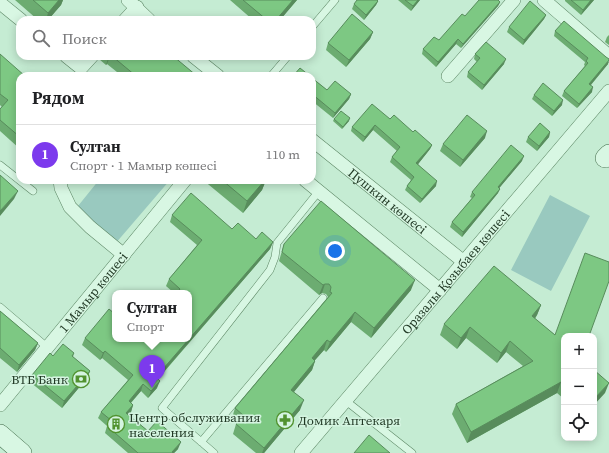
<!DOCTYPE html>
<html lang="ru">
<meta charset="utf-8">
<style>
body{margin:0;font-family:"Source Serif 4",serif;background:#f6f6f6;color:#202124}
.controls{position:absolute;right:12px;bottom:12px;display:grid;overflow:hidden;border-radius:8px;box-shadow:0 2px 10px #0003}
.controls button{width:36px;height:36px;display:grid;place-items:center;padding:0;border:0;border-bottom:1px solid #e0e0e0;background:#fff;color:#202124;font:20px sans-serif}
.you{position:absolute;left:335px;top:251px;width:14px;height:14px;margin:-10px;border:3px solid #fff;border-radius:50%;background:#1a73e8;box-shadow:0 0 0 6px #1a73e833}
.badge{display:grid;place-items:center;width:26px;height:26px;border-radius:50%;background:#7c3aed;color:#fff;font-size:13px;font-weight:700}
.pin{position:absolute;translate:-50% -33px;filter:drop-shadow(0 1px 2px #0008)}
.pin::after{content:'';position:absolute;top:21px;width:14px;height:12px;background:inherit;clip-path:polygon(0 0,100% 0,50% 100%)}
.popup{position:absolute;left:112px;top:290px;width:80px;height:52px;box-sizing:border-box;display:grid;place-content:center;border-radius:8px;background:#fff;filter:drop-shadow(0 1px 3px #0005);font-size:13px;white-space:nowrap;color:#757577}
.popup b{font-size:15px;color:#202124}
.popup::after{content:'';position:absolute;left:50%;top:100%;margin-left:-8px;border:8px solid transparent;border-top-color:#fff}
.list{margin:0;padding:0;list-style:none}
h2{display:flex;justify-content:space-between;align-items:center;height:52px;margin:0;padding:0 16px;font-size:17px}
h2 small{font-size:13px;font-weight:400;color:#757577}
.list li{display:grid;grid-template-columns:26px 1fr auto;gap:12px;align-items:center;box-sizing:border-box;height:60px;padding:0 16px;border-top:1px solid #e0e0e0}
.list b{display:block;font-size:15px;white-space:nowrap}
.list p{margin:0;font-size:13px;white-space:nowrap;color:#757577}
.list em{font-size:13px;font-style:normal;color:#757577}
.icon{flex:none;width:22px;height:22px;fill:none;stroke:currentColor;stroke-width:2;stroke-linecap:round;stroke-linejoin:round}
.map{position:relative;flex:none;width:609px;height:453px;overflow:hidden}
.search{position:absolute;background:#fff;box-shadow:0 2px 10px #0003;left:16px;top:16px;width:300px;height:44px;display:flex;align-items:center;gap:10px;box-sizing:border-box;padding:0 14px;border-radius:12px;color:#757577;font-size:15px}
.panel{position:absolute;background:#fff;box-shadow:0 2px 10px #0003;left:16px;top:72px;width:300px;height:112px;border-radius:12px}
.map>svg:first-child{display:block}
</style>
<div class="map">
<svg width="609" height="453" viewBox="0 0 609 453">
<rect width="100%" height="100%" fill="#c5ecd3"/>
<path fill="#99c9bf" d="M99,180h71l-55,64 -37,-38z
M550,195l40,21 -39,75 -40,-21z"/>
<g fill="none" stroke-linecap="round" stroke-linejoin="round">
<g stroke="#5c8664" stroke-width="8">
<path id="lane" d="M312,27l23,-27
M271,76l17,-20
M0,165l33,26
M0,307l48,41
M346,401l66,52
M201,442l122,-144
M214,453l-52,-45 108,-138 5,-13 2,-14 42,-52"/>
</g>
<g stroke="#5c8664" stroke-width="14">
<g id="street">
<path d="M128,0l21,20"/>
<path d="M544,0l65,56"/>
<path d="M0,3l21,17"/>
<path d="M125,20l12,-13"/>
<path d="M66,56l15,12 11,-12"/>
<path d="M193,56l25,20"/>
<path d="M448,76l66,-76"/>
<path id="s1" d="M312,140l152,122"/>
<path d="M60,180l1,8 9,19 20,20 34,28"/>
<path d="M305,180l135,110"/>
<path id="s2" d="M0,405l185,-225"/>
<path id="s3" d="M301,453l308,-362"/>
</g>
</g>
<g stroke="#3f6846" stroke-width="20">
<path id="secondary" d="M605,158l4,-4
M0,434l22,19"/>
</g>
<use href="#lane" stroke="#d8f7e3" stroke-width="7"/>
<use href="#street" stroke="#d8f7e3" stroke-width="13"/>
<use href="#secondary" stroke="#d8f7e3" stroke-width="19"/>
</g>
<path fill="#6cac71" d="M15,0h48l-2,5 -13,15h-10z
M230,0h67l-17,20h-27z
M398,0h22l-9,11z
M565,0h29l-13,15 -16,-14z
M378,1l-2,4 -12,15 -12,-11 2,-5z
M500,2l-2,4 -37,42 -5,-4 -20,23 -14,-13 1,-5 16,-9 26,-24z
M546,15l-2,4 -21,26 -16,-13 2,-5z
M555,31l53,33 -17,21 1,7 -15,16 -15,-12 2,-5 21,-25 -1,-1 1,-3 -31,-26z
M373,32l-3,7 -24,28 -20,-17 2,-7z
M609,35v10l-4,-3 2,-5z
M0,54l20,22v73l-20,-18v-22l2,-2 -2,-2z
M475,54l29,10 -22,26 -15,-13 1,-5 9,-10 -3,-3z
M100,56h30l1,1 66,19h-75l-15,-12 -1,1 -7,-6z
M312,78l15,12 24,4 -2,5 -16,19 -21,-17z
M534,95l28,10 -10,11 -20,-17z
M334,119l15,2 -7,8 -9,-8z
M390,119l23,13 19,13 -2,4 -12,15 18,22 -16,17 -15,-13 2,-4 4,-6 -21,-18 2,-5 5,-6 -24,-21 -10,12 -12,-11 1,-4z
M550,132l-1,5 -12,14 -11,-9 2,-5z
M485,138l-25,29 -20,-16 3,-7z
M522,161l-23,27 -1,5 -36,44 -12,-10 2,-5 20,-24 -2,-1 2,-5z
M203,180h63l-4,10 -19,23z
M172,215l60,14 24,10 17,3 -3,7 -112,130 -1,9 -9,10 -7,-7 -10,12 2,2 -2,7 -3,3 20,16 30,18 -4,4h-46l-23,-20 2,-7 -9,-8 3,-6 27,-32 -26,-22 -2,2 -18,-15 3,-7 30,1h74v-46h-15l-8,-7 3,-7 28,-34 -27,-23z
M284,244l127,46 -40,48 -20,-16 -25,30 -2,-2 -9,10v1l-3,9 -18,22 6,18 -36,43h-8l-23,-19 3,-10 2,-1 -6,-5 3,-10 92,-110 1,-1 -2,-3 -4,-1 -3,2 -40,-34z
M541,305l-4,10 -2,4 20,16 9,1v63l-7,-6 -90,50 -15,-29 4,-10 67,-38 -17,-14 -9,11 -31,-25 -9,11 -17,-14 4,-11z
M0,311l38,32 -3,7 -18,22 -17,-14z
M74,353l-1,4 17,14 -3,7 -25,30 -32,-26 2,-7 21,-19z"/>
<path fill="#588c5c" d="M59,0h4l-2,5 -13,15h-2l2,-7z
M293,0h4l-17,20h-4z
M418,0h2l-9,11 2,-5z
M591,0h3l-13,15 2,-5z
M378,1l-2,4 -12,15 2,-5z
M500,2l-2,4 -37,42 2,-4z
M546,15l-2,4 -21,26 1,-5z
M373,32l-3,7 -24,28 3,-7z
M458,39l-2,5 -20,23 2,-5z
M109,56h1l-3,8 -1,1z
M506,59l-2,5 -22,26 2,-5z
M609,60l-1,4 -20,24 1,-4z
M593,87l-1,5 -15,16 2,-4z
M351,94l-2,5 -16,19 2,-5z
M563,100l-1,5 -10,11 2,-5z
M350,118l-1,3 -7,8 1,-2z
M375,125l-2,5 -10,12 2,-5z
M487,131l-2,7 -25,29 3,-7z
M550,132l-1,5 -12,14 2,-5z
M432,145l-2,4 -15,19 1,-5z
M524,156l-2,5 -26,31 2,-5z
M265,180h1l-4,10 -19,23 4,-12z
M437,181l-1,5 -16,17 2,-4z
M500,189l-2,4 -36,44 1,-5z
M18,191l-4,8 -14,17v-5z
M273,242l-3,7 -117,135 3,-7z
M415,280l-4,10 -40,48 3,-10z
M325,284l-3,9 -3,2 4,-10z
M541,305l-4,10 -9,12 4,-11z
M355,312l-4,10 -25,30 4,-10z
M470,327l-4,11 -9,11 4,-11z
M327,340l-3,10 -16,18 4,-10z
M510,341l-4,11 -9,11 4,-10z
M38,343l-3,7 -18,22 2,-7z
M105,351l-3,7 -2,2 3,-7z
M315,361l-3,9 -25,30 4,-10z
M90,371l-3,7 -25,30 2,-7z
M160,381l-3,7 -9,10 3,-7z
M561,382l-4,11 -90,50 4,-11z
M609,383l-4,10 -11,12v-6z
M143,384l-2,7 -15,17 3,-7z
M304,400l-4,10 -36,43h-2l2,-5z
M133,405l-2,7 -7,8 2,-7z
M181,442l-3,7 -4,4h-3z"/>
<path fill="#7dc883" stroke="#588c5c" d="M33,0h26l-11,13z
M243,0h50l-17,20h-9z
M357,0h20l1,1 -12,14 -12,-11z
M405,0h13l-5,6z
M479,0h19l2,2 -37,42 -5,-5 -20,23 -15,-13 11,-12 5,3 23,-26 3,2z
M571,0h20l-8,10z
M530,1l16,14 -22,25 -15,-13z
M352,14l21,18 -24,28 -21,-17z
M564,21l42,36 3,2v1l-20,24 4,3 -14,17 -15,-13 24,-28 -2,-2 2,-3 -33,-27z
M486,42l20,17 -22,26 -16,-13 12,-14 -5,-4z
M0,54l25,22h-5v61l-20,-17v-11l8,-9 -8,-6z
M112,56h18l1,1 1,-1h41l24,20h-61z
M300,68l10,8h-17z
M312,78l15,12 8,-9 16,13 -16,19 -23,-19z
M543,83l20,17 -9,11 -20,-16z
M372,104l18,15 4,-4 19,17 2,-2 17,15 -16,18 21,18 -15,18 -15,-13 7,-9 -22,-20 8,-10 -25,-22 -10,12 -13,-10z
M341,111l9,7 -7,9 -9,-8z
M467,115l20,16 -24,29 -20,-16z
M540,123l10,9 -11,14 -11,-9z
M511,145l13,11 -26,31 2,2 -37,43 -11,-10 23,-27 -3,-3z
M0,175l18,16 -18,20z
M222,180h43l-18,21z
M191,193l41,36 6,-6 18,16 6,-7 11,10 -84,97v-46h-12l3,-4 -11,-10 33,-39 -30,-25z
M321,201l94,79 -41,48 -19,-16 -25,30 -3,-2 -15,18 3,3 -24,29 13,10 -40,48 -28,-24 8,-8 -9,-8 97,-115 -2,-1 1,-5 -2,-3h-4l-2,1 -41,-33 2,-8z
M585,253l24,9v19l-20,55h-25v49l-3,-3 -90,50 -15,-28 77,-43 -23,-20 -9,12 -31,-26 -9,11 -17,-14 50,-58 47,39 -9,11 23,19z
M109,309l6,5v25h74l-33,38 4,4 -9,10 -8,-7 -14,17 4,4 -7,8 22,18 9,-10 24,21 -9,10 1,1h-35l-31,-27 5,-5 -11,-9 32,-37 -28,-24 -2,2 -18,-15z
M0,311l38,32 -19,22 -19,-17z
M63,344l11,9 -2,3 18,15 -26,30 -32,-26 18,-22 3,3z
M594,370l15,13 -15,16z
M369,435l21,18h-36z"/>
<defs>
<g id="bank-ring" transform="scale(0.9)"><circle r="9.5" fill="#d4f4e0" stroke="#51922f" stroke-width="1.5"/><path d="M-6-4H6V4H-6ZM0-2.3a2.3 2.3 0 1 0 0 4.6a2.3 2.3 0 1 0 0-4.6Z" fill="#51922f"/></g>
<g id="pharmacy-ring" transform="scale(0.9)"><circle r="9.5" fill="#d4f4e0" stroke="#51922f" stroke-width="1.5"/><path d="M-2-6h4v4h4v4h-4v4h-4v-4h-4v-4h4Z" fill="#51922f"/></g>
<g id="building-ring" transform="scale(0.9)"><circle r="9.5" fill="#d4f4e0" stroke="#51922f" stroke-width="1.5"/><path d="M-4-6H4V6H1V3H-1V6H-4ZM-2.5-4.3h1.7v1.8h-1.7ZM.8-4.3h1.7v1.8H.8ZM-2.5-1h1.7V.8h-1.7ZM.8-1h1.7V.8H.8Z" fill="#51922f"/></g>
</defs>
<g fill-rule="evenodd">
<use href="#bank-ring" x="81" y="379"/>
<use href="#pharmacy-ring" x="285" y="420"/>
<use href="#building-ring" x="116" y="424"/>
</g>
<g text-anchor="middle" stroke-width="3" stroke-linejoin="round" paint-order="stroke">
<g font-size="13" fill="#1f3723" stroke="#d4f4e0">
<text dy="5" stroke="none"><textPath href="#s1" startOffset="97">Пушкин көшесі</textPath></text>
<text dy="5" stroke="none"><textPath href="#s3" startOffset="238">Оразалы Қозыбаев көшесі</textPath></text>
<text dy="5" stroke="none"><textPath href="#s2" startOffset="146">1 Мамыр көшесі</textPath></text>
</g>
<g font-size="13" fill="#1f3723" stroke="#d4f4e0" text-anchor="start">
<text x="68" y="384" text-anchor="end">ВТБ Банк</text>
<text x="129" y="422">Центр обслуживания<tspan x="129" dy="15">населения</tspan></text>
<text x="298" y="425">Домик Аптекаря</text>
</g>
</g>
</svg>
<div class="controls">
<button>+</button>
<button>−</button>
<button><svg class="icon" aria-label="locate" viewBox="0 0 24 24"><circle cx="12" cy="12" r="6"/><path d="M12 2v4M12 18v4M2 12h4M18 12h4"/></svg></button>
</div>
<div class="you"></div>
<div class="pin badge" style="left:152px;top:388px">1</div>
<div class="popup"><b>Султан</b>Спорт</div>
<div class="search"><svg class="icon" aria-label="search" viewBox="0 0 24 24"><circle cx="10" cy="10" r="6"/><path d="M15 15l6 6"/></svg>Поиск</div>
<section class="panel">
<h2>Рядом<small></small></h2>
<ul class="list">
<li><span class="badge">1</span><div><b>Султан</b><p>Спорт · 1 Мамыр көшесі</p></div><em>110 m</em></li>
</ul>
</section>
</div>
